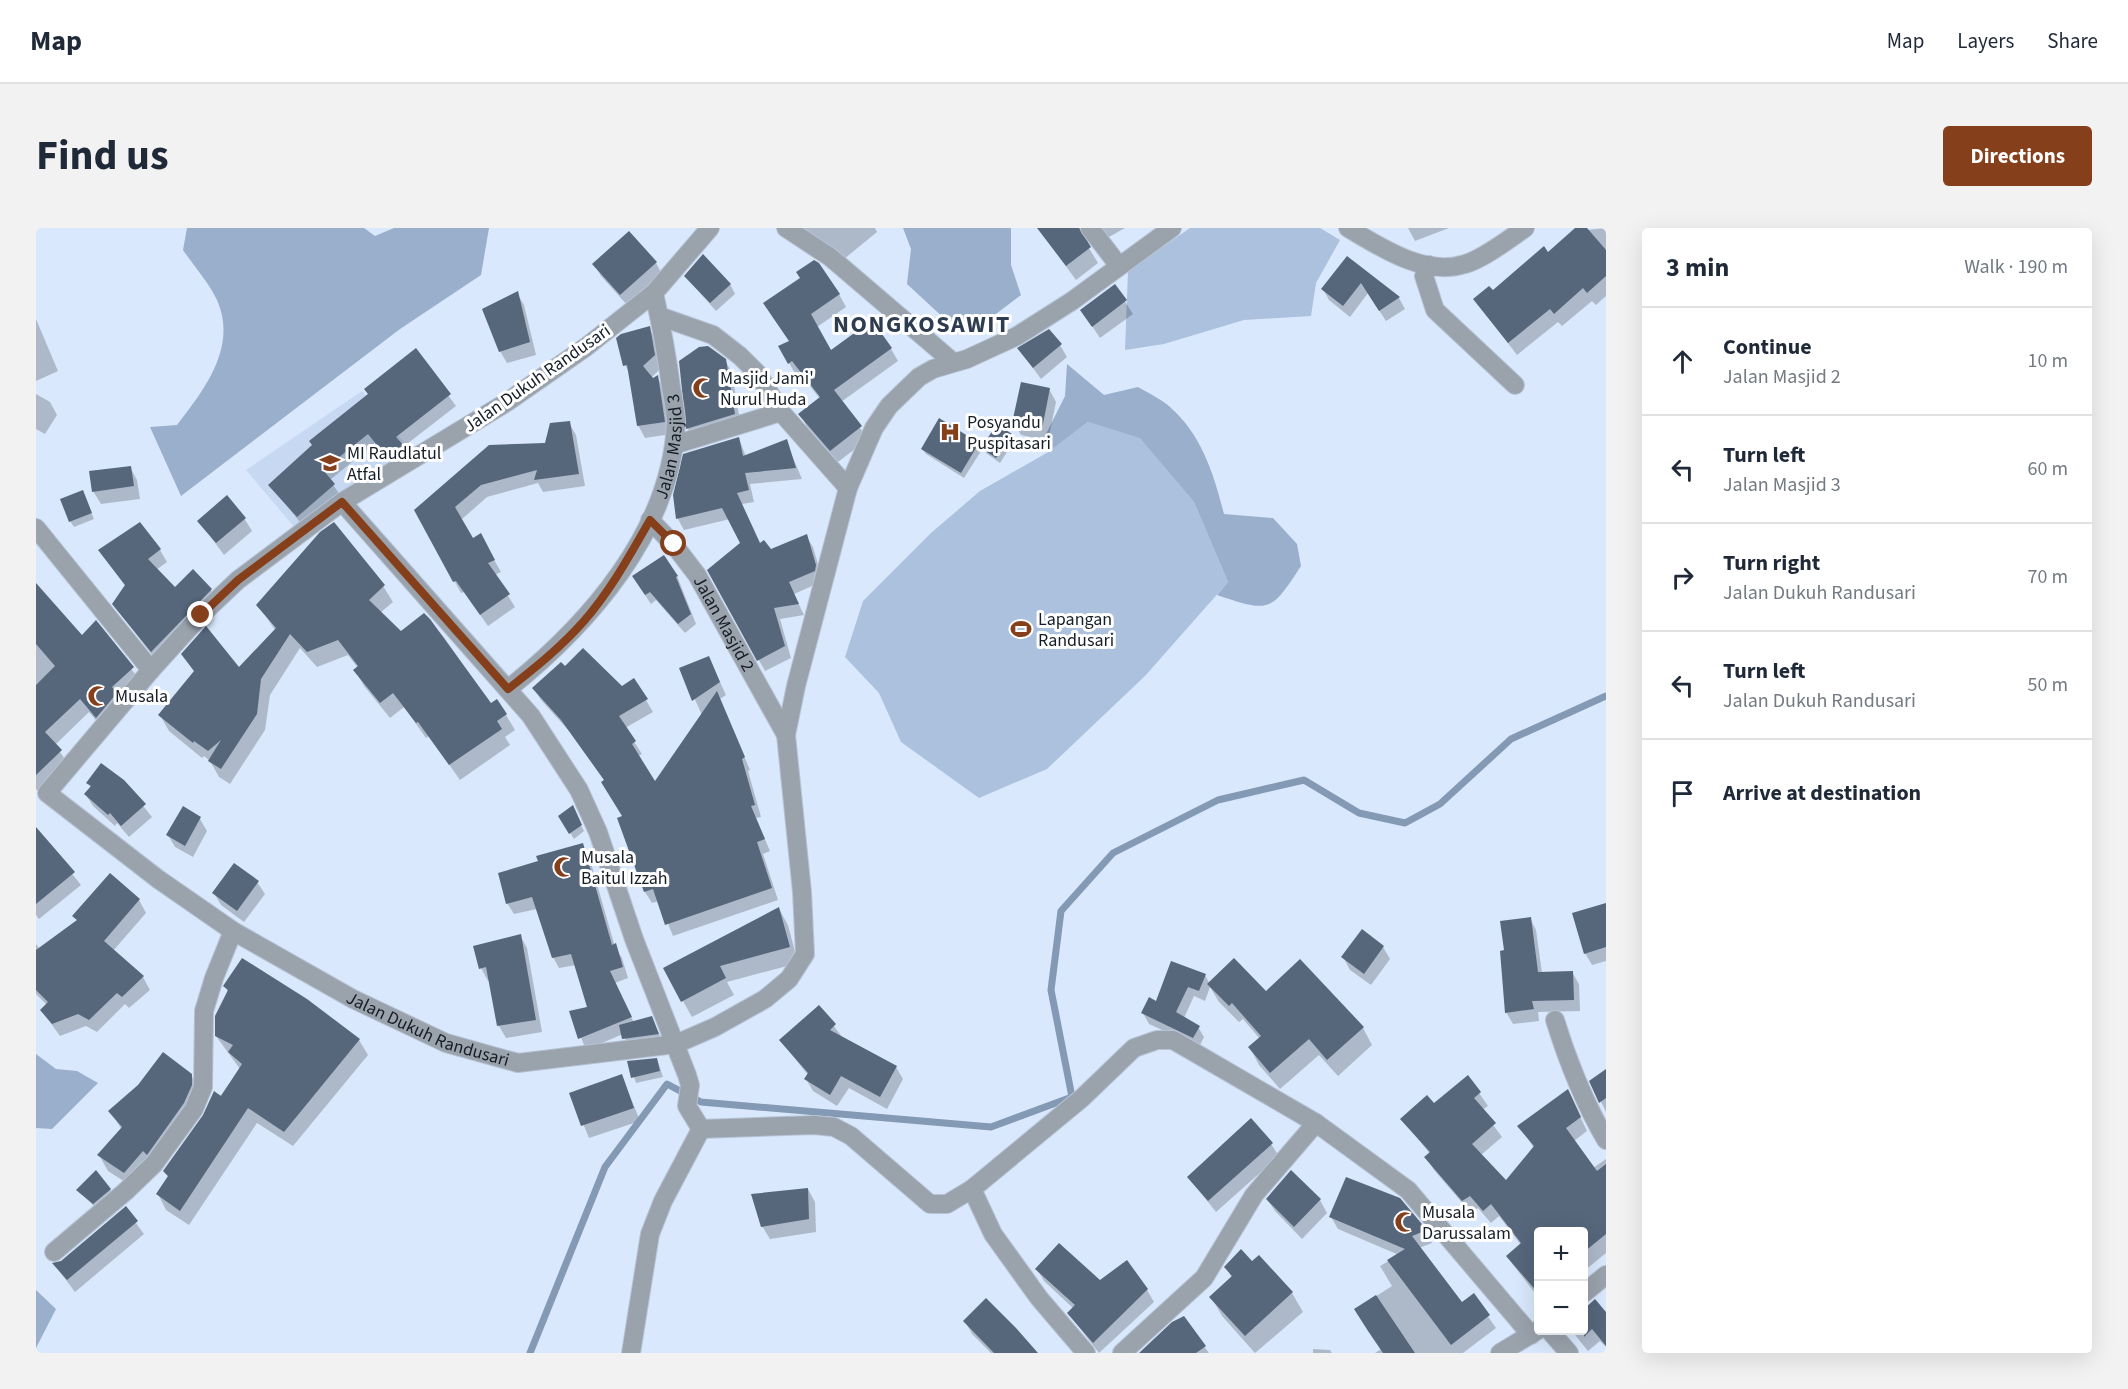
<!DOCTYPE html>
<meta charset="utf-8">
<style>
body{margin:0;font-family:"Source Sans 3",sans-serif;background:#f2f2f3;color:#1f2937}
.controls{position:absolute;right:18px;bottom:18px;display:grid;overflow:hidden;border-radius:6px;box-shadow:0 6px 24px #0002}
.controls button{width:54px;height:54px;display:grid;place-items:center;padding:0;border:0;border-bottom:2px solid #e0e1e3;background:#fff;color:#1f2937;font:30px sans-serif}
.stop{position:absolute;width:18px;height:18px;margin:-14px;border:4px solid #863f1b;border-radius:50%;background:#fff}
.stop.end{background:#863f1b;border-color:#fff;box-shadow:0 2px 6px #0008}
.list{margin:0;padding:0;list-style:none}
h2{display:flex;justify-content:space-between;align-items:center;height:78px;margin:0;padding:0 24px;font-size:26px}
h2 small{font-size:20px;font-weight:400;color:#747a83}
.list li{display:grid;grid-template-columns:39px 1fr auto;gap:18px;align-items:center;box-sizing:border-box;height:108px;padding:0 24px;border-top:2px solid #e0e1e3}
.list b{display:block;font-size:22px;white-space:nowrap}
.list p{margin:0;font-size:20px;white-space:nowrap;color:#747a83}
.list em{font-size:20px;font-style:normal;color:#747a83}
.icon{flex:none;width:33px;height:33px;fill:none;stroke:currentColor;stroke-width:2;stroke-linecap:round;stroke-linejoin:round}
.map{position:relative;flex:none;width:1570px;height:1125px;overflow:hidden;border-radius:6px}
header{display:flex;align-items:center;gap:36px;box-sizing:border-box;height:84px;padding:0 30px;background:#fff;border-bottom:2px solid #e0e1e3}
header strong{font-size:28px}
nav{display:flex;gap:33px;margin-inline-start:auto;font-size:21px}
.intro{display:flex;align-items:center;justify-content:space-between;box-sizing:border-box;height:144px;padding:0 36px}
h1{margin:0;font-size:42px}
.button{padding:15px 27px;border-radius:6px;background:#863f1b;color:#fff;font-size:21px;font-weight:700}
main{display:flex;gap:36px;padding:0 36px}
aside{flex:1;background:#fff;border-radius:6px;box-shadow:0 6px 24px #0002}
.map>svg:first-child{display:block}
</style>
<header>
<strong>Map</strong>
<nav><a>Map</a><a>Layers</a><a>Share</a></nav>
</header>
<div class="intro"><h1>Find us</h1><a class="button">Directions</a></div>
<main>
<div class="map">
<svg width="1570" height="1125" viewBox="0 0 1570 1125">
<rect width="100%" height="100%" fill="#d9e8fc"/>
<path fill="#c7d9f2" d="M326,163l53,65 -120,72 -49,-58z"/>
<path fill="#abc1dd" d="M1154,0h130l20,12 -24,43 -5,33 -67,4 -80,24 -39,6 3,-79z
M1052,194l52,15 54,65 34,80 -83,94 -98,93 -68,29 -78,-56 -22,-49 -34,-36 18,-56 68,-68 49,-42 70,-40z"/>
<path fill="#9aafcc" d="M151,0h177l11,8 19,-8h95l-8,47 -81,54 -219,167 -31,-69 27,-2c27,-35 61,-78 40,-125 -8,-17 -23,-34 -34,-50z
M867,0h108v37l10,30 -37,28 -37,-2 -40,-37 4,-35z
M1031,136l37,31 34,-8c10,6 23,12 32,20 32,28 44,68 54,107l49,4 24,26 4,22c-30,46 -31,47 -84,29l11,-13 -34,-80 -54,-64 -52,-16 -38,29 -7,-11 22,-44z
M0,826l20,15 21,2 21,12 -46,46 -16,-1z
M0,1062l20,19 -20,39z"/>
<path fill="#0003" d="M763,0h76l2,4 -33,27z
M1002,0h87l-16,9 -6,-5 -11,1 -5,12 11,18 -22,17z
M1372,0h41l-34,13z
M1542,0l9,2 19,-2v68l-10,9 -4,-4 -30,25 -4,-4 -41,33 -42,-55 18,-8 55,-38z
M593,5l27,30 7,13 -35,30 -27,-30 -7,-12z
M1311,30l52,40 6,11 -19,12 -18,-28 -18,24 -21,-17 -6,-11z
M649,48l45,8 5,10 -19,17z
M1079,58l18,28 -33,24 -18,-27z
M481,65l7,12 12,50 -29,8 -7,-12z
M803,66l7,13 -29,20 14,25 60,-3 7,12 -57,41 27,37 -30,23 -31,-35 -7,-13 20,-15 -20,-26 -4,2 -16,-28 10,-5 -18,-26z
M0,91l22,52 -22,10z
M613,100l7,12 5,28 -10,10 2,2 4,-3 7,12 7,45 -26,4 -7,-13 -7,-49 -6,-11z
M1024,117l7,12 -26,22 -22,-30z
M379,122l41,56 -53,41 6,11 -14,11 -20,-26 -45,37 10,15 -36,32 -34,-42z
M689,132l7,13 9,54 -46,14 -7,-12 -8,-67z
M1013,161l7,13 -8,39 -27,-6 -7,-12z
M0,166l14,8 7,13 -12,19 -9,-5z
M533,195l7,12 9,51 -42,6 -5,-9 -51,14 -26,23 11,20 8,-5 21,37 -6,3 20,32 -27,19 -24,-34 -3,1 -45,-82 130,-67z
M961,198l14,9 3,6 -14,22 -14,-10 -3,-5 -19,30 -38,-24 -4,-5 56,-5 3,6z
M703,210l7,19 40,-16 16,38 -52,5 4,18 -12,2 18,40 10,6 36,-14 7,11 9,31 -1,4 -27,12 10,21 -24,4 11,39 -26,13 -56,-101 33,-27 -12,-24 -46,11 -6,-11 -3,-24z
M94,239l7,13 3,19 -39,5 -8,-13z
M49,270l9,21 -20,8 -4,-6z
M208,290l8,13 -28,24 -25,-34z
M124,322l7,12 -11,8 18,19 37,1 7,12 -59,62 -46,-60 13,-17 -26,-36z
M641,348l19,48 -11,9 -29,-33 -5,4 -12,-18z
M347,358l10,16 -13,11 21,20 23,-18 19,21 48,69 15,10 9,15 -10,7 5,8 -50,35 -31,-44 -3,2 -22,-31 -14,11 -26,-32 -9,-16 3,-2 -10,-13 -31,12 -17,-19 -30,47 -5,35 -35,54 -11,-7 -9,-16 -6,-5 -2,2 -33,-27 -9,-16 35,-42 -11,-18 55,14 36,-39 -17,-25z
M0,361l46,49 14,-16 45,60 -36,49 -16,-19 -34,33 14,20 -29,28 -4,-4z
M673,430l17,37 -6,4 30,71 -2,1 13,46 -5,1 14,33 -7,3 15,46 -105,36 -14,-35 -7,2 -7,-11 -26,-73 5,-3 -19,-35 -35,-49 -29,-32 -7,-11 31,-21 57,20 12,-8 19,32 -28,16 17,26 -4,2 17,28 47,-69 -21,-46z
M87,553l29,36 -23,20 -12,-14 -2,3 -22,-20 -7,-11 5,-7 -3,-5z
M536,580l12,23 -10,8 -14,-23z
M152,583l12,8 7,12 -14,26 -18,-10 -7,-12z
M0,601l45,56 -42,34 -3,-4z
M546,617l7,11 26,91 7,11 6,20 -13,5 19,40 17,-5 14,28 -34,5 -8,-17 -37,16 -15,-38 18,-4 -13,-43 -17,3 -6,-11 -16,-48 -23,5 -7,-11 33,-41z
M74,647l29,25 7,13 -33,38 30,26 7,13 -21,18 -4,-4 -28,28 -11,-6 -26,10 -18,-25 5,-6 -11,-11v-50l4,5 38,-27 -4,-6z
M221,654l8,12 -21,28 -23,-17 -7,-12z
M1570,676v57l-14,4 -7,-12z
M743,681l9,16 10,38 -71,19 7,13 -42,22 -27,-48z
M1494,690l6,12 6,43 30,-1 7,12 1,27 -42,1 1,9 -26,3 -7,-12v-60z
M484,707l7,13 15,84 -36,6 -7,-12 -9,-46 -2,1 -7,-13z
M1347,719l7,12 -19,26 -21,-15 -7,-13z
M1169,747l5,9 56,9 97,35 9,17 -34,31 -19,-21 -39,34 -21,-24 -9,-17 10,-9 -17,-20 -4,3 -20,-20 -9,-15 -5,14 -11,-5 -10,22 14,9 6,10 -5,10 -50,-23 -6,-11z
M189,758l134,54 9,15 -75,91 -36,-23 -68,102 -23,-15 -8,-16 11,-16 -4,-7 75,-102 -24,-33 12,-44z
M783,779l24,31 53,29 7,12 -16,30 -38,-21 -12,18 -24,-15 -7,-12 2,-4 -27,-34z
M621,831l6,18 -27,6 -7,-21z
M1570,843v41l-15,-31z
M155,847l9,16 -67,96 -25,-16 -9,-16 23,-25 -12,-19z
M586,848l18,45 -51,17 -18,-44z
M1432,849l20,29 -6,4 20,27 -21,18 25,27 28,-34 -15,-22 49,-35 19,40 -13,10 19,27 13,-9v94l-22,18v-39h-46v65l-31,-40 14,-12 -22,-29 -8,7 -13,-15 -7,5 -37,-43 -8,-13 4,-3 -28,-35 31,-14z
M1235,916l8,12 -63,56 -27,-34z
M1255,944l29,28 7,13 -25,26 -27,-28 -8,-12z
M74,961l3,6 -16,14 -19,-19z
M772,961l7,13 1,30 -46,7 -8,-13z
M1363,972l33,43 -13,5 43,56 11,-9 23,33 -33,25h-88l6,-4 -25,-40 36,-23 -12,-20 19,-11 -61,-26 -7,-12z
M89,980l19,26 -69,58 -21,-28 8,-2z
M1223,1029l33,36 11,19 -48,41 -33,-37 -11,-19 21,-19 -6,-11 26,-4z
M1001,1041l110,21 7,12 -55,51 -30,-39 5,-5 -30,-28z
M1559,1073l11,13v33l-6,-6 -12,10 -17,-21h13v-19z
M1148,1090l25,35h-68z
M929,1093l70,32h-44l-19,-19z
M1277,1121l17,1 2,3h-19z"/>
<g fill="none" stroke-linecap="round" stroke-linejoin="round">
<path stroke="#8399b4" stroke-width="7" d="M494,1125l75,-186 62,-83 34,18 290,25 81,-30 -21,-107 10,-79 52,-58 105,-53 86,-20 55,33 46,10 35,-19 71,-65 95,-43"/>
</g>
<path fill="#56667b" d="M1001,0h42l12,19 -25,19z
M1539,0h12l19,22v26l-19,17 -4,-5 -29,26 -4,-5 -42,34 -35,-44 16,-13 4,4 51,-44 4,6z
M593,3l28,31 -37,33 -28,-31z
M667,26l28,30 -21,19 -26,-27z
M1311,28l22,17 31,24 -21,14 -18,-28 -18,23 -22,-17z
M778,32l5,3 21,31 -29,20 20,36 41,-30 20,28 -58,42 28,36 -32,25 -32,-37 22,-17 -28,-36 -4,3 -10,-18 11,-5 -26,-38 37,-25 -4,-6z
M1079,56l12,16 -35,27 -12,-17z
M482,63l12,51 -31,10 -17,-43z
M614,98l5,29 -12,11 10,12 5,-3 7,47 -28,4 -10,-61 -4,1 -7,-28 5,-4z
M1013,101l13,15 -29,24 -16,-20z
M672,118l18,13 9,55 -49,15 -7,-68 20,-14z
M380,120l35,46 -55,43 8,9 -16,13 -20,-25 -45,36 12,14 -38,33 -29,-32 44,-40 -3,-4 59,-47 -4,-5z
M985,154l29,6 -8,41 -30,-6z
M903,190l40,25 -18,30 -40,-24z
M534,193l9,53 -45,6 3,-10 -56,15 -26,22 18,31 8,-5 14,27 -7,3 22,31 -30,21 -24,-34 -3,1 -39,-72 75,-65 56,-2 5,-20z
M961,196l15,10 -16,24 -15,-10z
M703,209l4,19 44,-17 9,29 -51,5 4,17 -12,3 23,50 4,-3 7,9 36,-15 9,31 -1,6 -26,11 10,22 -25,4 11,38 -28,15 -50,-91 33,-27 -18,-35 -46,11 -3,-24 10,-41z
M95,238l3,20 -42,6 -3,-21z
M47,262l9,23 -23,9 -9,-23z
M191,267l19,23 -30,25 -19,-22z
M104,294l21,27 -13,10 27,28 18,-18 19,20 -61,63 -39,-48 13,-19 -27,-35z
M298,294l51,63 -16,15 32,31 23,-18 6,6 61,84 6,-4 10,15 -10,7 5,8 -53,36 -31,-43 -2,1 -23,-30 -13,10 -27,-33 5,-4 -20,-26 -31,12 -17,-18 -29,45 -4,35 -36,55 -13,-8 13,-21 -13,11 -14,-10 -1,2 -35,-28 36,-44 -13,-17 25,-28 33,41 37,-39 -20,-23 64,-73z
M628,327l14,21 -2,1 15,37 -13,10 -28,-32 -5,3 -13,-19z
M0,355l46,52 14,-15 38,47 -22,20 5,6 -21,25 -16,-19 -35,33 17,18 -26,25v-90l19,-19 -19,-22z
M547,420l39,38 12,-8 14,21 -29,17 17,25 -4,3 23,37 62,-90 28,66 -3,2 13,46 -4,1 14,33 -8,3 15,46 -107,37 -12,-36 -9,3 -27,-74 5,-2 -21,-34 3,-2 -43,-60 -29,-32 29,-26 4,4z
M673,428l11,26 -28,19 -13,-33z
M65,535l23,17 22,24 -25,22 -11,-13 -2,2 -24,-21 7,-8 -5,-3z
M537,577l9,20 -13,9 -11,-18z
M147,578l18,11 -16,29 -19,-11z
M0,599l39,45 -39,32z
M547,615l29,102 4,-2 7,24 -13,4 22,46 -54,22 -9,-28 18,-4 -16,-53 -19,4 -20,-61 -26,7 -8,-31 40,-12 -2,-5z
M198,635l25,18 -22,30 -25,-18z
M74,645l30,26 -36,42 40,35 -22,21 -5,-4 -28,27 -11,-6 -26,10 -12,-14 8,-8 -12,-12v-40l41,-30 -5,-4z
M1570,675v44l-22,7 -12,-41z
M743,679l11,40 -70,19 6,12 -45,24 -18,-34z
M1495,689l7,55 35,-1 1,29 -42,1 2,8 -29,4 -5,-62 4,-1 -4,-29z
M1326,701l22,17 -20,28 -23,-17z
M485,706l15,86 -39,6 -11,-59 -7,2 -6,-23z
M206,730l65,41 53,40 -76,93 -36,-24 -68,103 -24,-17 12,-18 -5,-5 40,-56 11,-24 7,5 21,-32 -14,-12 5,-7 -18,-9v-20l13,-26 -5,-4z
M1198,730l32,33 34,-32 64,68 -37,33 -18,-21 -39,34 -22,-26 13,-11 -29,-33 -3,3 -22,-22z
M1135,733l35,13 -7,17 -11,-4 -12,25 24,14 -7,12 -52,-25 8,-16 7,4z
M783,777l17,19 -6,6 67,36 -17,31 -39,-21 -11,19 -26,-16 4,-6 -29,-33z
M616,788l7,18 -37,5 -3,-14z
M127,824l29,22v11l-8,18 -37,52 -4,-4 -19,22 -27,-18 25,-28 -14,-16 30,-26z
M621,830l3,13 -29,7 -4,-17z
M1570,841v29l-7,5 -10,-22z
M586,846l12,34 -53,18 -12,-33z
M1432,847l13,17 -7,6 22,25 -24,21 34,36 28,-34 -17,-20 51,-37 13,28 -15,11 31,43 9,-7v70l-22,18v-20h-45v62l-33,-38 15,-13 -30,-39 -8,7 -13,-15 -8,5 -38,-44 6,-5 -30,-33 27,-24 7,8z
M1215,890l22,25 -65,58 -21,-24z
M60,942l15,19 -18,15 -17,-14z
M1255,942l30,29 -27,28 -28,-28z
M1310,949l54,21 27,32 -15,6 50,66 12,-9 16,22 -39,30 -64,-85 18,-11 -76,-32z
M772,960l1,31 -48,8 -10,-33z
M90,978l12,15 -71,59 -15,-17 9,-2z
M1023,1015l41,37 27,-20 21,29 -55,54 -26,-30 8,-8 -40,-36z
M1205,1021l11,12 7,-6 34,37 -48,44 -36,-39 23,-21 -8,-9z
M1340,1067l39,58h-32l-15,-22 -14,-22z
M950,1070l30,30 22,25h-44l-31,-32z
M1559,1071l11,13v34l-14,-17 -8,8v-28z
M1148,1088l22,30 -10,7h-57l33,-31z"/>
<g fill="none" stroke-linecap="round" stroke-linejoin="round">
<g stroke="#b6c3d5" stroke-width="20">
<g id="minor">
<path id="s1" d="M674,0l-56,65 -68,54 -79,55 -165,100 -104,78 -37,35 -50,55 -104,123 111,86 75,52 120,68 93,44 72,20 158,-19 39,-17 50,-28 24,-20 16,-25 -3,-62 -16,-157 10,-49 52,-198 26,-60 15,-22 30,-29 14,-8 34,-10 50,-23 55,-35 100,-73"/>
<path d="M750,0l44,29 123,105"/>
<path d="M1054,0l29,38"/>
<path d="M1312,0c32,19 77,49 117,36 18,-5 44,-25 60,-36"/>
<path d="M1393,37l-5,11 11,34 80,75"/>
<path d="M623,88l54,19 27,21 18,18 23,38 67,76"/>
<path d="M638,217l107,-33"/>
<path d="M306,274l189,214 48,74 19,42 36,107 53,136 3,10 -3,21 14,23"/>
<path id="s2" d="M614,292l24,25 23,30 89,160"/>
<path d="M0,300l115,142"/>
<path id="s3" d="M472,461c80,-64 163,-157 168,-266 0,-11 -3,-24 -5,-36 -4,-31 -10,-63 -17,-94"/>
<path d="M1519,792c13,42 29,82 51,120"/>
<path d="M665,901l113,-4 20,2 17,9 79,68h17l25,-15 110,-91 52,-50 23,-8h16l143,83 92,67 123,145"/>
<path d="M936,961l21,45 46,64 47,55"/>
<path d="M18,1024l72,-61 28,-27 40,-55 9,-22 1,-76 10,-33 19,-47"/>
<path d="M1548,1065l22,-18"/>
<path d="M1513,1102l20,23"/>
<path d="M595,1125l19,-119 13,-33 38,-72"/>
<path d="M1086,1125l82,-75 50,-83 62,-72"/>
<path d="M1464,1125l38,-23"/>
</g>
</g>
<use href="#minor" stroke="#9aa2ac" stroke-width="18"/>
</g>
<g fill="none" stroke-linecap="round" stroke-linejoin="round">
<path stroke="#863f1b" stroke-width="8" d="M165,387l37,-35 104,-78 166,187c27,-21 53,-42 76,-68 27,-31 46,-66 66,-101l24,24"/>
</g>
<defs>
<g id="mosque-bare" transform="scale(1.62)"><path d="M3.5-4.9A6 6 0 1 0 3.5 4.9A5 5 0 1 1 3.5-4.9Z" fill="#863f1b" stroke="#fff" stroke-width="2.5" paint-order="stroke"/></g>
<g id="hospital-bare" transform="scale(1.62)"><path d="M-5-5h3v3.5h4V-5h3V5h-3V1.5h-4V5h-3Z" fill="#863f1b" stroke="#fff" stroke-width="2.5" paint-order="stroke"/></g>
<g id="school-bare" transform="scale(1.62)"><path d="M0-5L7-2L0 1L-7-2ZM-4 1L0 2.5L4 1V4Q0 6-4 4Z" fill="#863f1b" stroke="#fff" stroke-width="2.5" paint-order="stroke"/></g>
<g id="stadium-bare" transform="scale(1.62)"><path d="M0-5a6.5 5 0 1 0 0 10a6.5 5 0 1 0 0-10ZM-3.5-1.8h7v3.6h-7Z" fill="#863f1b" stroke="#fff" stroke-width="2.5" paint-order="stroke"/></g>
</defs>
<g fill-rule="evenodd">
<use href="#mosque-bare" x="667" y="160"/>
<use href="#hospital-bare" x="914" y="204"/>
<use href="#school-bare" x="294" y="235"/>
<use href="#stadium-bare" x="985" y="401"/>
<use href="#mosque-bare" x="62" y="468"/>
<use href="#mosque-bare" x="528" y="639"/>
<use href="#mosque-bare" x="1369" y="994"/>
</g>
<g text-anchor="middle" stroke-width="6" stroke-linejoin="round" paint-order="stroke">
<g font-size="18" fill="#161d26" stroke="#fff">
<text transform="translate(501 150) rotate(-35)" y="6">Jalan Dukuh Randusari</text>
<text dy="6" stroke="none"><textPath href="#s3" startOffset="300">Jalan Masjid 3</textPath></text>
<text dy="6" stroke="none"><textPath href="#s2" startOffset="128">Jalan Masjid 2</textPath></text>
<text dy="6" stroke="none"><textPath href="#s1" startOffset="1329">Jalan Dukuh Randusari</textPath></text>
</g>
<g font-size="18" fill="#161d26" stroke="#fff" text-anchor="start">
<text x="684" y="156">Masjid Jami'<tspan x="684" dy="21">Nurul Huda</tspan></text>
<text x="931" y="200">Posyandu<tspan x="931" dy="21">Puspitasari</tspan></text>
<text x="311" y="231">MI Raudlatul<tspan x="311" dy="21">Atfal</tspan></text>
<text x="1002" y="397">Lapangan<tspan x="1002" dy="21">Randusari</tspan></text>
<text x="79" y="474">Musala</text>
<text x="545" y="635">Musala<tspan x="545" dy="21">Baitul Izzah</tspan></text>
<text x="1386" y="990">Musala<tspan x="1386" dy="21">Darussalam</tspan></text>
</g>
<g font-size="24" font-weight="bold" letter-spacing="1.5" fill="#2d3c4f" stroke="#fff">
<text x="886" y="104">NONGKOSAWIT</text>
</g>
</g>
</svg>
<div class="controls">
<button>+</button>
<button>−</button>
</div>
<div class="stop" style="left:638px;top:316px"></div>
<div class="stop end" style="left:165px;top:387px"></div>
</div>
<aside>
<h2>3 min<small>Walk · 190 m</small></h2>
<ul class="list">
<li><svg class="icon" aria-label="ahead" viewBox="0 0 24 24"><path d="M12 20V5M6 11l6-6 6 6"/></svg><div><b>Continue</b><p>Jalan Masjid 2</p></div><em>10 m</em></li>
<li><svg class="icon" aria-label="left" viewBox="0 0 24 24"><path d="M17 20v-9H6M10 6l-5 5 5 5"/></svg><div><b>Turn left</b><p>Jalan Masjid 3</p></div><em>60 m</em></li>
<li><svg class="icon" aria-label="right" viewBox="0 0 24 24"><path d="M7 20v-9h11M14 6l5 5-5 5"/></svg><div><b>Turn right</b><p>Jalan Dukuh Randusari</p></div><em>70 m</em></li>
<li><svg class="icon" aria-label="left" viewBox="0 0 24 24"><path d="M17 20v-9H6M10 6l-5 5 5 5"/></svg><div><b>Turn left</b><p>Jalan Dukuh Randusari</p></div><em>50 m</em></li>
<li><svg class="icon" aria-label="arrive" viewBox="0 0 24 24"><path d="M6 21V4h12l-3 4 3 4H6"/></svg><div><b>Arrive at destination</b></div></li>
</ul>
</aside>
</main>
